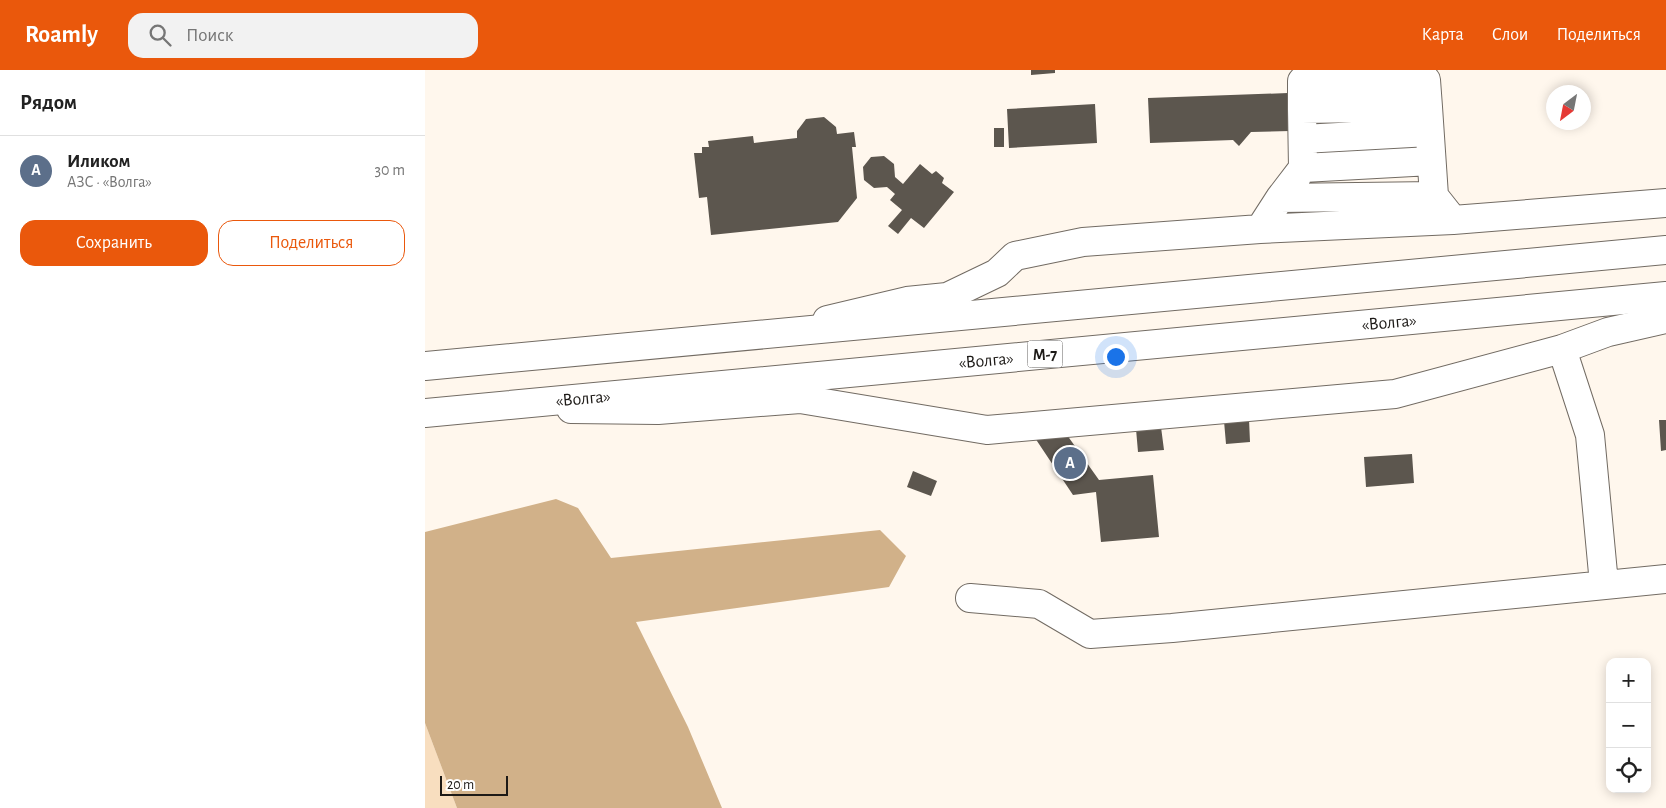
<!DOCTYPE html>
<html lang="ru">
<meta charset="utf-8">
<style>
body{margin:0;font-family:"Alegreya Sans",sans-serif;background:#f2f2f2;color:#222}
.controls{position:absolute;right:15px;bottom:15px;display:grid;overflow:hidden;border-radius:10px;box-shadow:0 2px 12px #0003}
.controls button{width:45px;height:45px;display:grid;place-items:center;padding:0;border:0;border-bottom:1px solid #e0e0e0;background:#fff;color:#222;font:25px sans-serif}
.compass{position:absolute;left:1121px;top:15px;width:45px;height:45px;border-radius:50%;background:#fff;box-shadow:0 2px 12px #0003;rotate:212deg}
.scale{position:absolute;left:15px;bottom:12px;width:68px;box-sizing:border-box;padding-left:5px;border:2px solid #1d1a17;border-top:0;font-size:14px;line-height:18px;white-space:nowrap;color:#1d1a17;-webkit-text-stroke:4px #fff;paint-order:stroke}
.you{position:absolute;left:690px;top:286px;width:18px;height:18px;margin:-12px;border:4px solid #fff;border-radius:50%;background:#1a73e8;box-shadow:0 0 0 8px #1a73e833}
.badge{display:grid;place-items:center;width:32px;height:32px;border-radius:50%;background:#ea580c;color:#fff;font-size:16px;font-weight:700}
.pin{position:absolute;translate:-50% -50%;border:2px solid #fff;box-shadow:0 1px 5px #0006}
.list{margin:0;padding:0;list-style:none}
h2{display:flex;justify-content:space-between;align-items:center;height:65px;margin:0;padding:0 20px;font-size:21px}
h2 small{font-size:16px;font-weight:400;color:#767676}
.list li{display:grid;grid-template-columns:32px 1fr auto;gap:15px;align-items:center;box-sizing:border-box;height:70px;padding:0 20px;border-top:1px solid #e0e0e0}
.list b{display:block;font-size:19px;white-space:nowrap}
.list p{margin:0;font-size:16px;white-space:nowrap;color:#767676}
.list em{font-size:16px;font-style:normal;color:#767676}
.actions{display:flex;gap:10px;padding:15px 20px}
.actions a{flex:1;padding:11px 0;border:1px solid #ea580c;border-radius:15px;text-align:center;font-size:18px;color:#ea580c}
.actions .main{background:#ea580c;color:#fff}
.icon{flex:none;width:28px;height:28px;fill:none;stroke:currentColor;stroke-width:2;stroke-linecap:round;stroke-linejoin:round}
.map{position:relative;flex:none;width:1241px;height:738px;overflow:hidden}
header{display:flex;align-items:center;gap:30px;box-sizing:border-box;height:70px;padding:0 25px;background:#ea580c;color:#fff}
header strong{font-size:24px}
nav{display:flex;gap:28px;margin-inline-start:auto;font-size:18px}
.search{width:350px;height:45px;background:#f2f2f2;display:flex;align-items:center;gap:12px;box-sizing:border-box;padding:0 18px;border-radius:15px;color:#767676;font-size:19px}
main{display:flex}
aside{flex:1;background:#fff}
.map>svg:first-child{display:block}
</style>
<header>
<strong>Roamly</strong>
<div class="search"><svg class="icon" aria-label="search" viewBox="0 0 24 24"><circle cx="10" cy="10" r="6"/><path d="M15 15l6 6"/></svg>Поиск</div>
<nav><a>Карта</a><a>Слои</a><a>Поделиться</a></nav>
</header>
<main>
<aside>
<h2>Рядом<small></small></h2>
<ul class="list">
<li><span class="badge" style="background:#5c6f8a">A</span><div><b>Иликом</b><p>АЗС · «Волга»</p></div><em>30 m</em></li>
</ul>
<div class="actions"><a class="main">Сохранить</a><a>Поделиться</a></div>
</aside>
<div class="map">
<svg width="1241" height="738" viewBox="0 0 1241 738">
<rect width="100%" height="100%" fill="#fff7ed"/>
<path fill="#f8debf" d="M0,653l32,85h-32z"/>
<path fill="#d1b189" d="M131,429l22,9 33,50 269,-28 26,26 -17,31 -253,35 52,105 34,81h-265l-32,-85v-191z"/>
<path fill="#5c564e" d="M606,0h24v3l-24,2z
M863,23l2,38 -39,1 -12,14 -6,-6 -83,3 -2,-45z
M670,34l2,39 -88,5 -2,-39z
M399,47l12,10 1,7 17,-2 2,15h-4l5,51 -19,24 -127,13 -4,-38 -8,1 -5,-45h8v-6h7l-1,-6 45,-5 1,7 43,-5v-7l9,-12z
M569,58h10v19h-10z
M459,86l10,8 1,13 8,7 17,-20 12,10 4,-3 8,7 -2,5 12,9 -30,36 -13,-10 -13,16 -10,-8 14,-16 -12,-10 5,-6 -8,-7 -13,1 -10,-8 -1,-13 8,-10z
M824,349l1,23 -24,2 -2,-23z
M1234,350h7v30l-5,1z
M736,357l3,23 -26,2 -2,-23z
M642,365l32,45 54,-5 6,62 -58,5 -5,-50 -23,3 -38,-57z
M987,384l2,29 -48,4 -2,-30z
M488,401l24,10 -6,15 -24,-9z"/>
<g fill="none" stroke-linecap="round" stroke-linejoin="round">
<g stroke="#726b63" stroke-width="30">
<path id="minor" d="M877,39v-28l124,-1 2,27
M878,69l126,-7
M878,98l128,-7
M855,128l154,-2
M835,159l20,-31 23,-30 -1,-59 126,-2 6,89 19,24
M402,250l80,-19 40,-4 50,-24 18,-17 68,-14 177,-13 193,-9 213,-17
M1137,279l28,86 14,149
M146,339l87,1 142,-11 187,31 408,-36 167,-45 46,-17 58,-13
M545,528l69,6 51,30 82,-6 494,-49"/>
</g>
<g stroke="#726b63" stroke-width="30">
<path id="highway" d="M0,296l1241,-116
M0,343l1241,-117"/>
</g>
<use href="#minor" stroke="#fff" stroke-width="28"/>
<use href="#highway" stroke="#fff" stroke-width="28"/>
</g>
<g text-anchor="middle" stroke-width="5" stroke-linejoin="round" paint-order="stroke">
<rect fill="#fff" stroke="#615f5d" stroke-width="1" x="602.5" y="270.5" width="35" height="27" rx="4"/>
<g font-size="16" font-weight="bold" fill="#1d1a17">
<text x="620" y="290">М-7</text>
</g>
<g font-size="18" fill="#1d1a17" stroke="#fff">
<text transform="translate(964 252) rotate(-5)" y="6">«Волга»</text>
<text transform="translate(561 290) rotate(-5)" y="6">«Волга»</text>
<text transform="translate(158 328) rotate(-5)" y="6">«Волга»</text>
</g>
</g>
</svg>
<div class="controls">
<button>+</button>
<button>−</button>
<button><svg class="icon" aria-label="locate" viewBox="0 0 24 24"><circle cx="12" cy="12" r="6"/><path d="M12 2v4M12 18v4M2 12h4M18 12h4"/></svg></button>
</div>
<svg class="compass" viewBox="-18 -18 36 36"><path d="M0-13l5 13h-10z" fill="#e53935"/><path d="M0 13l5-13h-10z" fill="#767676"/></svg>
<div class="scale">20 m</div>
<div class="you"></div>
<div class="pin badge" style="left:645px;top:393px;background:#5c6f8a">A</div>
</div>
</main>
